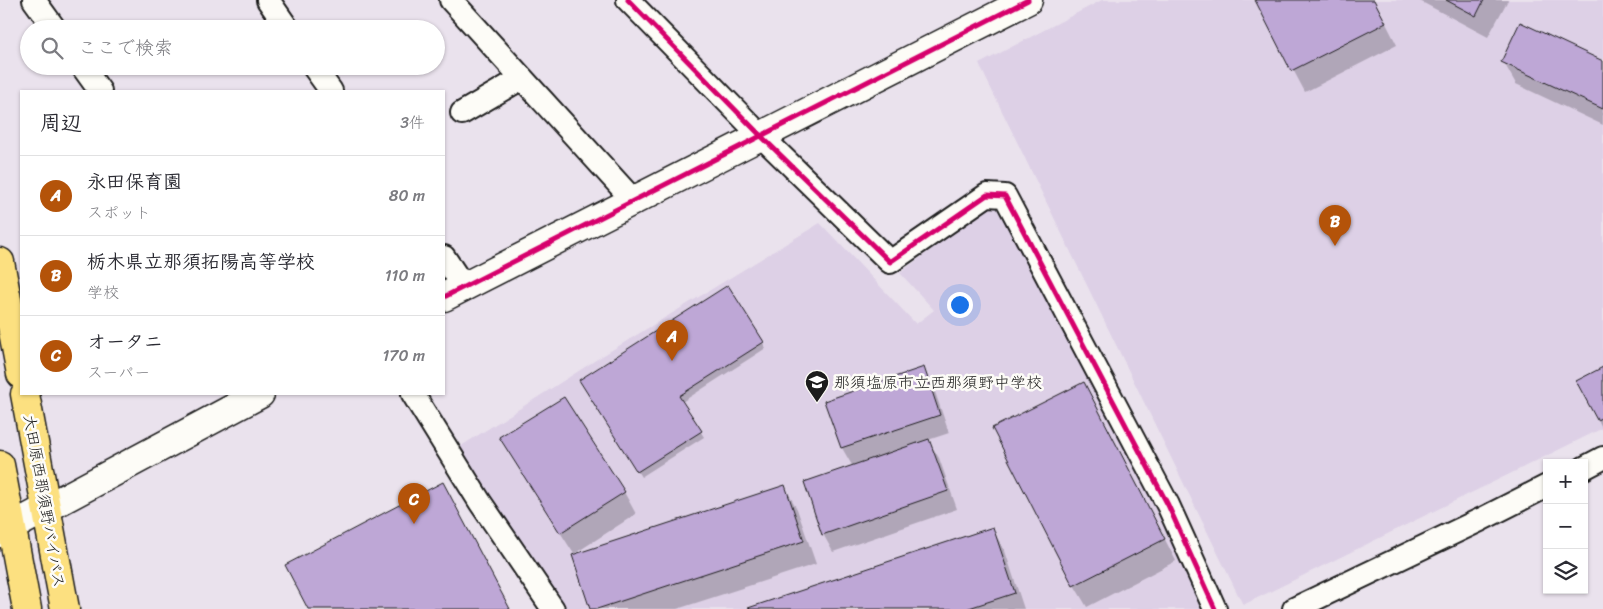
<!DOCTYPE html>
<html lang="ja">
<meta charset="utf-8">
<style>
body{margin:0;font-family:Sriracha,"Klee One",sans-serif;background:#f7f7f7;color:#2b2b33}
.controls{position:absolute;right:15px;bottom:15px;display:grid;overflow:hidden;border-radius:0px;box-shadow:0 1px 4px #0004}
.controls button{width:45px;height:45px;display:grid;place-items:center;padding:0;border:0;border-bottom:1px solid #e1e1e2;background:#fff;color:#2b2b33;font:25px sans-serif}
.you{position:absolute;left:959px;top:304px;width:18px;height:18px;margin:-12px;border:4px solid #fff;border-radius:50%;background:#1a73e8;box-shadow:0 0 0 8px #1a73e833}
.badge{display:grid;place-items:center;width:32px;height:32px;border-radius:50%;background:#b45309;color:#fff;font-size:16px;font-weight:700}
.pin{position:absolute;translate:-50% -41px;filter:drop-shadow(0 1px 2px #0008)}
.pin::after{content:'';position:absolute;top:26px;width:18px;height:15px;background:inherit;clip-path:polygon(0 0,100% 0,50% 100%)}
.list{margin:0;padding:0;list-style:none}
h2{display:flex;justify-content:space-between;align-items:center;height:65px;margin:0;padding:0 20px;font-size:21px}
h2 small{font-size:16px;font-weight:400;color:#7c7c81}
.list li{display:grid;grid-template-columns:32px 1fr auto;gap:15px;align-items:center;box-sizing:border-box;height:80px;padding:0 20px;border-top:1px solid #e1e1e2}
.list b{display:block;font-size:19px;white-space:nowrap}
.list p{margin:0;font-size:16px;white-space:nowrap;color:#7c7c81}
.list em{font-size:16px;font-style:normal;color:#7c7c81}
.icon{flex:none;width:28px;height:28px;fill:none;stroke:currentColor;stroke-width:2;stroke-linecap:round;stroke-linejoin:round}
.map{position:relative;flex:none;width:1603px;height:609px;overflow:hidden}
.search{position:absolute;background:#fff;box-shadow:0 1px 4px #0004;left:20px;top:20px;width:425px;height:55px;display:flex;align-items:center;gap:12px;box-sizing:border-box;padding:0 18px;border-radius:28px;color:#7c7c81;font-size:19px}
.panel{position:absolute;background:#fff;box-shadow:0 1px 4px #0004;left:20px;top:90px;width:425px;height:305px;border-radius:0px}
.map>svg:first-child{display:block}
</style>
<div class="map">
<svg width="1603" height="609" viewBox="0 0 1603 609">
<rect width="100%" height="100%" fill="#eae2ed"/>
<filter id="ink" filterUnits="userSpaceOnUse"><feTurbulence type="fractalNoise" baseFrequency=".02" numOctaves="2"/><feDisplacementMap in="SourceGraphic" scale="10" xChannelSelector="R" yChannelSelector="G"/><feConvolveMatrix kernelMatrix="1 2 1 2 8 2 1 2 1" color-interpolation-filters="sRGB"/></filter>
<g filter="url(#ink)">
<path fill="#ddd0e6" d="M1102,0h501v428l-360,177 -264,-541z
M992,203l20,14 197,392h-642l-109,-161 141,-90 221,-135 96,101 18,-14 -34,-37z"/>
<path fill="#0003" d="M1256,0h118l23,45 -92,47z
M1418,0h90l-20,37z
M1503,61l100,1v63l-87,-41z
M728,287l38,61 -84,54 22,35 -63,40 -57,-91z
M923,368l10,18 16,47 -21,7 11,18 18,51 -124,43 -10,-18 30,-67 -11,-19 -16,-47z
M1603,368v61l-5,-9z
M1096,405l80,156 -89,46 -13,-22z
M514,460l110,32 12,22 -62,40z
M785,487l12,22 19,55 -139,45h-86z
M992,529l13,22 19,58h-274z"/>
<path fill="#bea7d6" stroke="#1c1c1c" d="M1255,0h119l12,23 -95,48z
M1446,0h38l-8,16z
M1520,22l83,39v48l-102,-47z
M728,285l36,57 -85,54 23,35 -65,41 -58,-92z
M924,367l16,48 -99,33 -17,-47z
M1603,367v50l-6,3 -21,-39z
M1084,382l81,157 -92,47 -81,-158z
M564,397l61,95 -65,41 -61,-96z
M929,439l19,52 -126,44 -18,-53z
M443,482l67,127h-202l-23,-44z
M785,485l19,56 -207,68h-7l-18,-54z
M993,527l22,66 -49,16h-217l-1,-1z"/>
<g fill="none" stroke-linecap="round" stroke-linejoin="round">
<g stroke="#1c1c1c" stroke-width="26">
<path id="street" d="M34,0l21,29
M268,0l20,29
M451,0l182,200
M628,0l132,135 130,127 97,-67 18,1 163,309 47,104
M82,66l18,25
M313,66l18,25
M462,113l60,-35
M444,257l20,30
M413,394l67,108 73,107
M1584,468l19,-10
M1294,609l188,-90 65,-33"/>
</g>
<g stroke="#1c1c1c" stroke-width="31">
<path id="secondary" d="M444,297l584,-297
M0,533l260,-139"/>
</g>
<g stroke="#1c1c1c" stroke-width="31">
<path id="highway" d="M0,262l21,112
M25,394l40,215
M0,465l27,144"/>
</g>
<use href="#street" stroke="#fdfcf7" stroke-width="22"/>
<use href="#secondary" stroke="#fdfcf7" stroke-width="28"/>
<use href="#highway" stroke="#fce080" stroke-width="28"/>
<g stroke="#fdfcf7" stroke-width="8">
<path id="cycleway" d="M628,0l132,135 130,127 97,-67 18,1 163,309 47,104
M444,297l584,-297"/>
</g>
<use href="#cycleway" stroke="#d6006c" stroke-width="5"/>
</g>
</g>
<defs>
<g id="school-pin" transform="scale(1.25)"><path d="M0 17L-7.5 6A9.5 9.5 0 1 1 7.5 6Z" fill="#1c1c1c" stroke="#fdfcf7"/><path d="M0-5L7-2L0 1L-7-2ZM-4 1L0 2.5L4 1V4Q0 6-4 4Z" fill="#fff"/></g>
</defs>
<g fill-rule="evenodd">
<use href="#school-pin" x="817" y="382"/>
</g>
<g text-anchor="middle" stroke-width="5" stroke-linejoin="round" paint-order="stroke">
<g font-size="16" fill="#1c1c1c" stroke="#fdfcf7" text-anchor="start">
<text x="834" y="388">那須塩原市立西那須野中学校</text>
</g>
<g font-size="16" fill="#1c1c1c" stroke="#fdfcf7">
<text transform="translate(45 501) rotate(80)" y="6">大田原西那須野バイパス</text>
</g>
</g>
</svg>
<div class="controls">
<button>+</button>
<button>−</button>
<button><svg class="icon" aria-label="layers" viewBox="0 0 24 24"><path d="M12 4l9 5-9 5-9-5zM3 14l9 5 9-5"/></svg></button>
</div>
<div class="you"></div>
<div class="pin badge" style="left:672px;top:361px">A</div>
<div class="pin badge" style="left:1335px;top:246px">B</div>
<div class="pin badge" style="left:414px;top:524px">C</div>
<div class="search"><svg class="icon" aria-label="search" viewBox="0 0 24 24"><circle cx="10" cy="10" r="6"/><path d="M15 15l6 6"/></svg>ここで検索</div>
<section class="panel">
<h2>周辺<small>3件</small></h2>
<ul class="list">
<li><span class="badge">A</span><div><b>永田保育園</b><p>スポット</p></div><em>80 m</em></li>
<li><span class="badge">B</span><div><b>栃木県立那須拓陽高等学校</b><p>学校</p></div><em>110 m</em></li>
<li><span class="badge">C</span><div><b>オータニ</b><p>スーパー</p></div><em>170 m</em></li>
</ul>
</section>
</div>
